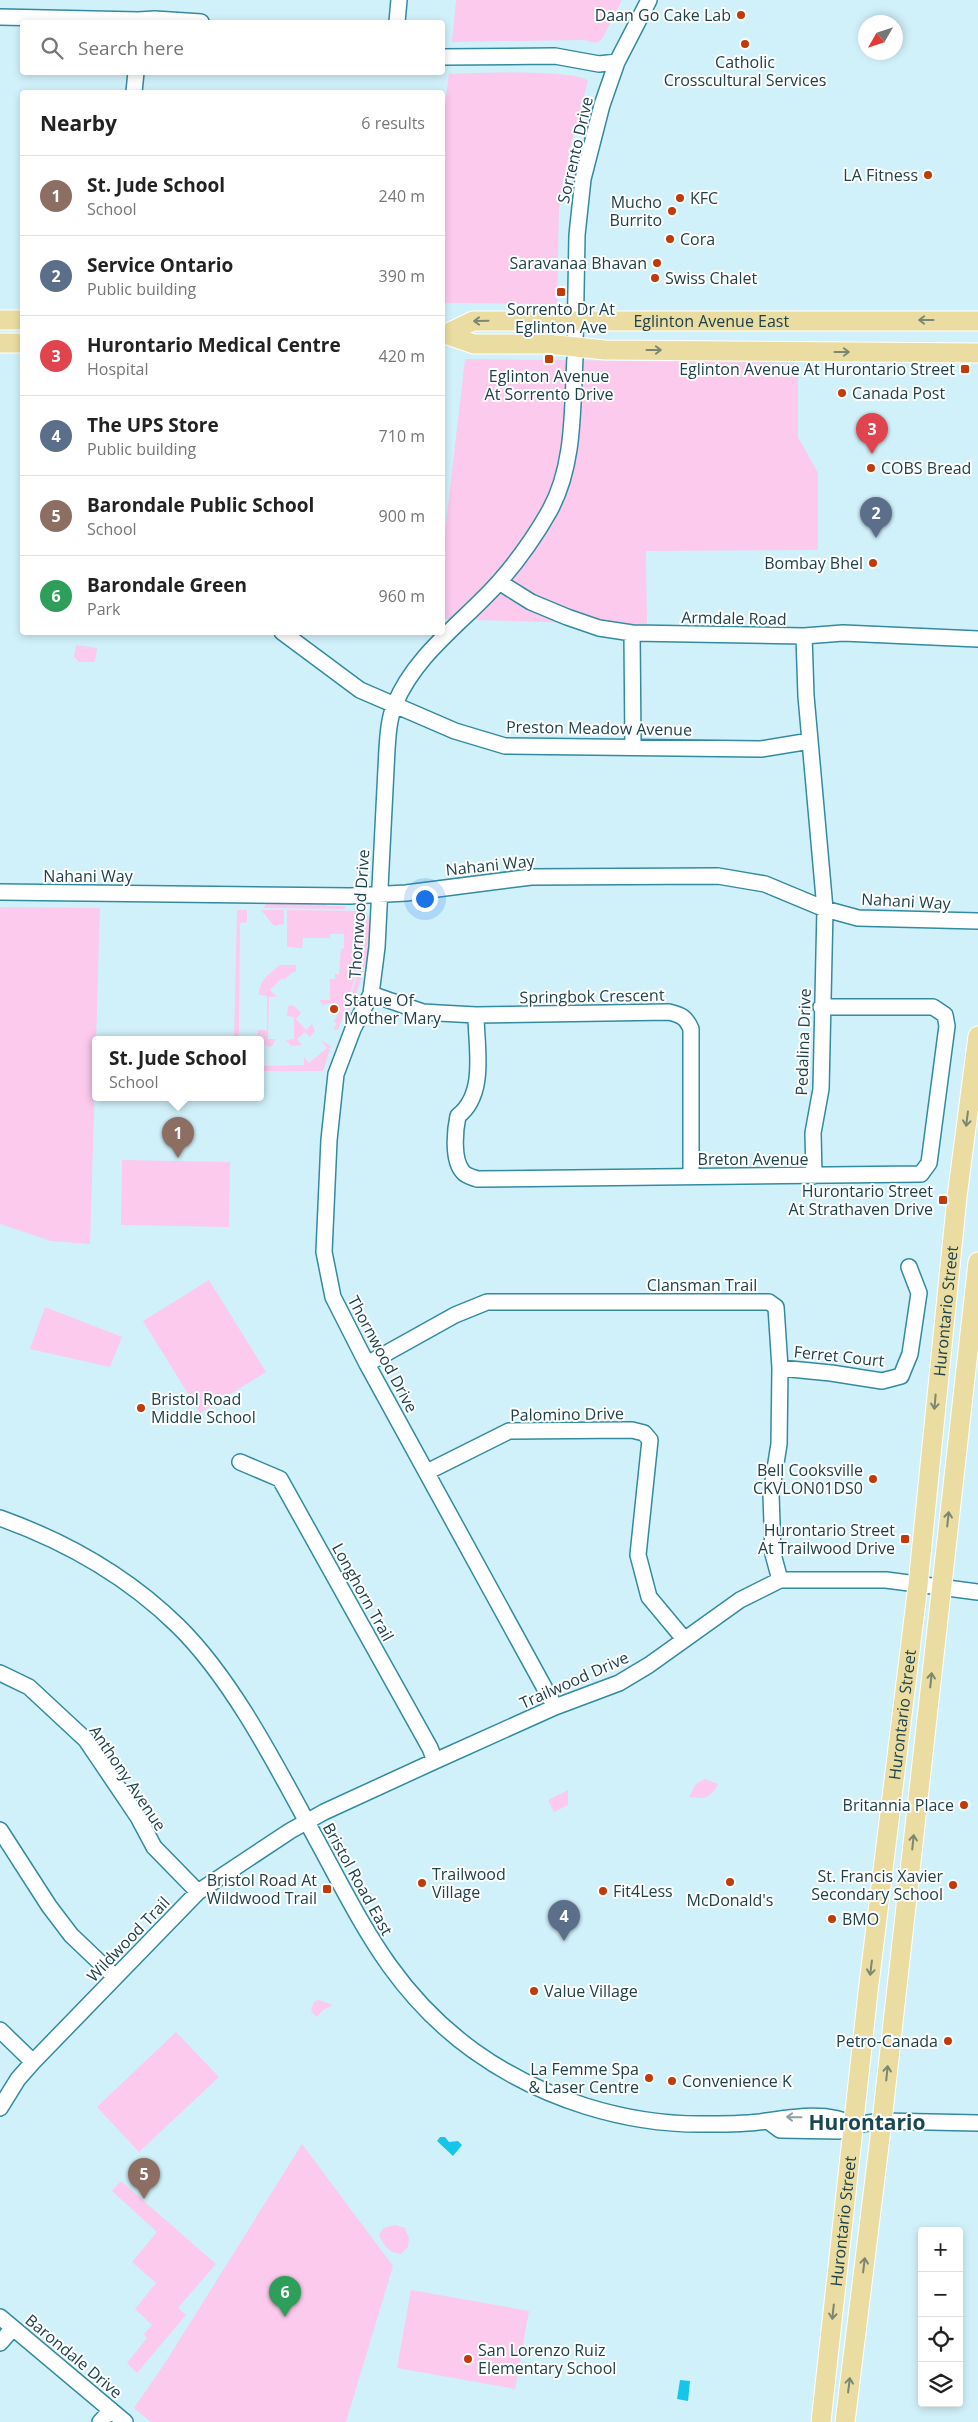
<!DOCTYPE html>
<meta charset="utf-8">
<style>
body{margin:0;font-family:"Open Sans",sans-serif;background:#f6f6f6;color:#222}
.controls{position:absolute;right:15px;bottom:15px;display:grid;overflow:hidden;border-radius:5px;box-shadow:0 2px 8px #0003}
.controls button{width:45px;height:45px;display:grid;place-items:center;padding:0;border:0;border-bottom:1px solid #e0e0e0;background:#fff;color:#222;font:25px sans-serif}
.compass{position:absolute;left:858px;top:15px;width:45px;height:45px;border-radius:50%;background:#fff;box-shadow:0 2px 8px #0003;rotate:231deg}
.you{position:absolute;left:424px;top:898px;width:18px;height:18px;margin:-12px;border:4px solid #fff;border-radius:50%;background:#1a73e8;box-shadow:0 0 0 8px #1a73e833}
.badge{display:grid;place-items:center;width:32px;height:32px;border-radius:50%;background:#0f766e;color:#fff;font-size:16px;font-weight:700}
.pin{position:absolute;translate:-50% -41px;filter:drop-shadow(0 1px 2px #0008)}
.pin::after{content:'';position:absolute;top:26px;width:18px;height:15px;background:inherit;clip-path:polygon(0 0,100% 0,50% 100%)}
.popup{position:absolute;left:92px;top:1036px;width:172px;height:65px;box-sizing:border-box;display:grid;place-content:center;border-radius:5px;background:#fff;filter:drop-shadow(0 1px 4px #0005);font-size:16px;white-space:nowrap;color:#767676}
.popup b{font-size:19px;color:#222}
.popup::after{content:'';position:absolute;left:50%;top:100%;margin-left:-10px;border:10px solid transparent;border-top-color:#fff}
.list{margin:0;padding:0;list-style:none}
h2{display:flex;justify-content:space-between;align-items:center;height:65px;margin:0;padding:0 20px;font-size:21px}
h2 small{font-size:16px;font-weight:400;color:#767676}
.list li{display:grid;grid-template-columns:32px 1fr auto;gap:15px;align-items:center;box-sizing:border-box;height:80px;padding:0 20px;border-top:1px solid #e0e0e0}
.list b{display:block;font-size:19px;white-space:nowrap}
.list p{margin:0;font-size:16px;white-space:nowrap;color:#767676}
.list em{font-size:16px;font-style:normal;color:#767676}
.icon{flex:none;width:28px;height:28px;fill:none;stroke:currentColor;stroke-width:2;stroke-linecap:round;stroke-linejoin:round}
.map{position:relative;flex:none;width:978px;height:2422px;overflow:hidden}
.search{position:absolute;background:#fff;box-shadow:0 2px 8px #0003;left:20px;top:20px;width:425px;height:55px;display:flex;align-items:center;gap:12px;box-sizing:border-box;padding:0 18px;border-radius:5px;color:#767676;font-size:19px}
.panel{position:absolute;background:#fff;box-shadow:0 2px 8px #0003;left:20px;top:90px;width:425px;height:545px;border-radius:5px}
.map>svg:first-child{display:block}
</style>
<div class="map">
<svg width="978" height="2422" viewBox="0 0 978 2422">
<rect width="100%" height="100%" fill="#d1f1fa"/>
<path fill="#fbcaed" d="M456,0h166l-20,39 -6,4 -12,-3 -132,2z
M449,74c22,-1 127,-5 139,7l-18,67 -11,60 -2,96 -114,-1 -1,-175z
M465,359l333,4v74l20,36v77l-172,1 1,74 -204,-6v-69z
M76,645l21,3 -2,14h-16l-5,-5z
M267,903h59v3h19v3l-82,-1z
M0,907l100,1 -10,336 -39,-3 -51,-17z
M237,910h10v12l-7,1 -1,116h-5z
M261,910h23v14l-10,2z
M287,910l75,1c9,25 -15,94 -24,119l-5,-1 4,-5 -3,-3 4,-6 1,-10 -7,-2 -9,2 -4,-5h11v-21h5v-5h4l2,-25 3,-1v-14h-14v4h-27l-1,10 -15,-1z
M367,912c12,30 -12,83 -21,109l-2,-1 16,-55z
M280,965h16v7h-3l-9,8 -2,-2 -12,12 7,7h-8l-1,42h8l-4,7 -3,1 -11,-8v-9h9v-34l-8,-1c0,-15 10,-21 21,-30z
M293,1005l8,8 -5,6 10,11 6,-6 3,7 -5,6 -5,-5 -8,7 5,6 -11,1 -5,-6 8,-1v-22l-7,-1 1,-10z
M321,1040l10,6 -8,25h-62v-5l43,-1v-8l5,6 18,-15z
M122,1160l108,2 -1,65 -108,-2z
M209,1280l57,92 -66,41 -57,-92z
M45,1307l77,30 -12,30 -80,-18z
M705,1779l13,5c-6,14 -15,16 -29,13l7,-13z
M568,1790v15l-14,7 -6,-12z
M319,2000l14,5 -10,5 -6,7 -6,-6 3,-9z
M176,2032l43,45 -80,75 -42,-45z
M302,2144l91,122 -47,156h-195l-17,-14 31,-45z
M121,2181l95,83 -38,44 8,7 -49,58 -10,-10 20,-25 -3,-4 8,-9 -17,-16 21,-26 -24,-21 25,-30 -45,-41z
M395,2225l10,3 4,10 -1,9 -7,7c-12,-1 -17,-8 -22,-19l5,-7z
M411,2290l118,21 -14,78 -118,-21z"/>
<path fill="#15c6e9" d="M440,2137h5l4,5 9,-1 4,4 -9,11 -16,-15z
M680,2380l10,1 -2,20 -11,-2z"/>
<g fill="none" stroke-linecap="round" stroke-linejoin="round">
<g stroke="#328ba0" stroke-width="18">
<path id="minor" d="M0,17l138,3 17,-1 46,3
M397,22l2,-22
M442,57l113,-1 44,8 18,-2
M134,92l2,-20
M575,347l2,-112 6,-56 19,-74 15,-43 32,-62
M499,582l32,20 36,15 32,11 33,5 172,3 39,-3 135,6
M282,632l78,58 95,41 50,15 256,3 49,-8
M632,633l1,114
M804,636l2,60 19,213 -4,180 -8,44 1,43
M0,892l350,4 56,-3 125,-16 187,-1 47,8 60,25 33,9 120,3
M371,994l52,18 16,1 37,2 193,-3c12,3 17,5 22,17v148
M476,1015c0,31 11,79 -18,101 -3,14 -6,44 5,56 3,4 9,5 14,7l444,-5 8,-11 18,-137 -2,-11 -12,-8h-112
M367,1364l88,-49 32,-13h282l7,5 4,61 -1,76 -8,50 2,60 7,26
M780,1368l51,5 51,8 19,-5 9,-22 9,-61 -10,-26
M240,1462l40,17 150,269 5,13
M427,1472l82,-41 123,-1 12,3 6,7 -12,115 11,42 35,42
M0,1518c67,24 127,58 178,108 55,54 99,141 136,209 47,86 78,157 160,216 67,48 153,75 235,73 19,0 39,0 57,-3 27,-4 63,-10 88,4
M0,1673l29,14 57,53 52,77 16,30 44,45
M555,1707l-188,-343 -34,-67 -9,-45 5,-112 7,-66 17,-45 18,-35 6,-47 10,-198c1,-15 2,-31 8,-45 21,-51 70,-83 105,-123 19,-22 36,-46 50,-71 25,-46 22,-102 25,-152
M0,1830l49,76 22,29 44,42
M0,2030l33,32
M0,2108l18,-29 15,-17 165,-170 92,-61 34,-19 111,-51 120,-54 64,-24 30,-18 91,-65 40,-20h106l92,12
M768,2121l12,9 59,1 15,-6 28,-4 96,2
M0,2317l125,105
M0,2343l13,-15
M100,2422l11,-12"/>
</g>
<g stroke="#fff" stroke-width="21">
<g id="major">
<path d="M0,320h22"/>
<path d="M442,333l32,11h73l58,6 373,3"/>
<path id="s1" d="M448,333l25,-12h505"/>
<path d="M0,343h22"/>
<path id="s2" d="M821,2422l47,-430 50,-407 39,-388 21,-161"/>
<path d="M845,2422l37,-301 96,-859"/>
</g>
</g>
<use href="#minor" stroke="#fff" stroke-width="15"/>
<use href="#major" stroke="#ebdda2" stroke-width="19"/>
</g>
<defs><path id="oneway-shaft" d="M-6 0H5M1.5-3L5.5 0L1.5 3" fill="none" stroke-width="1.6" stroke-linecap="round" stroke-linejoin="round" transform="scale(1.25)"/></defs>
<g stroke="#7a8772">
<use href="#oneway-shaft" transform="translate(926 320) rotate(-180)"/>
<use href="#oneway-shaft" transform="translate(481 321) rotate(179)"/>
<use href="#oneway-shaft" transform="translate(654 350)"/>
<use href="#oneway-shaft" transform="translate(842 352)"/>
<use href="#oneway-shaft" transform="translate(967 1119) rotate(97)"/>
<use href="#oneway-shaft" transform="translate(935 1402) rotate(95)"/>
<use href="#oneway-shaft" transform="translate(948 1519) rotate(-84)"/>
<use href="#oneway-shaft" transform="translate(931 1680) rotate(-84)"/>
<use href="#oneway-shaft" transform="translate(913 1842) rotate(-84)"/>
<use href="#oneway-shaft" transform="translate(871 1968) rotate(97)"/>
<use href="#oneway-shaft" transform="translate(887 2073) rotate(-84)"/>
<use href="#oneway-shaft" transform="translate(864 2265) rotate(-83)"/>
<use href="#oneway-shaft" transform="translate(833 2312) rotate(96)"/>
<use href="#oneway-shaft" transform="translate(849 2385) rotate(-83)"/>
</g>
<use stroke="#8ea0a4" href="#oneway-shaft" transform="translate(794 2117) rotate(-179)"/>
<g fill="#c23a08" stroke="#fff" stroke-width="2">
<circle cx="741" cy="15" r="5"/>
<circle cx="745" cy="44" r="5"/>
<circle cx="928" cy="175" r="5"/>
<circle cx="680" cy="198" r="5"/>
<circle cx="672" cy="211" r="5"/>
<circle cx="670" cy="239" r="5"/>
<circle cx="657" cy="263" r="5"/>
<circle cx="655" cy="278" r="5"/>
<rect x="556" y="287" width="10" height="10" rx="2.5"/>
<rect x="544" y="354" width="10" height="10" rx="2.5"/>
<rect x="960" y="364" width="10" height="10" rx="2.5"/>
<circle cx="842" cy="393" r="5"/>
<circle cx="871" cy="468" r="5"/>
<circle cx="873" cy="563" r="5"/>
<circle cx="334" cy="1009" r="5"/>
<rect x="938" y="1195" width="10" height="10" rx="2.5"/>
<circle cx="141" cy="1408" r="5"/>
<circle cx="873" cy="1479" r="5"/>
<rect x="900" y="1534" width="10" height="10" rx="2.5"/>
<circle cx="964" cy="1805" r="5"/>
<circle cx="730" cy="1882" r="5"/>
<circle cx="422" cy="1883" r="5"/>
<circle cx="953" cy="1885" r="5"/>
<rect x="322" y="1884" width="10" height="10" rx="2.5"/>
<circle cx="603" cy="1891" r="5"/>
<circle cx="832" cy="1919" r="5"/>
<circle cx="534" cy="1991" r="5"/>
<circle cx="948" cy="2041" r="5"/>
<circle cx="649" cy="2078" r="5"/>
<circle cx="672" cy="2081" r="5"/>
<circle cx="468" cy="2359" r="5"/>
</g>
<g text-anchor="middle" stroke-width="4" stroke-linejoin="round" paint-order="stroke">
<g font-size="16" fill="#1d414a" stroke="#fff" text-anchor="end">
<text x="731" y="21">Daan Go Cake Lab</text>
<text x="745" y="68" text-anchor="middle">Catholic<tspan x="745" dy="18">Crosscultural Services</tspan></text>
<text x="918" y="181">LA Fitness</text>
<text x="690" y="204" text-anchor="start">KFC</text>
<text x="662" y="208">Mucho<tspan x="662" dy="18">Burrito</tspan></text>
<text x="680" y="245" text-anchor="start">Cora</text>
<text x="647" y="269">Saravanaa Bhavan</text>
<text x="665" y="284" text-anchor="start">Swiss Chalet</text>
<text x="561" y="315" text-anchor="middle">Sorrento Dr At<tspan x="561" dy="18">Eglinton Ave</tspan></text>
<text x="955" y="375">Eglinton Avenue At Hurontario Street</text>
<text x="549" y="382" text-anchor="middle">Eglinton Avenue<tspan x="549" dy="18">At Sorrento Drive</tspan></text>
<text x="852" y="399" text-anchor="start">Canada Post</text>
<text x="881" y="474" text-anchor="start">COBS Bread</text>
<text x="863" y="569">Bombay Bhel</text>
<text x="344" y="1006" text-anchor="start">Statue Of<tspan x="344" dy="18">Mother Mary</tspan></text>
<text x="933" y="1197">Hurontario Street<tspan x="933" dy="18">At Strathaven Drive</tspan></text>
<text x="151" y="1405" text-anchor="start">Bristol Road<tspan x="151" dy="18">Middle School</tspan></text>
<text x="863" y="1476">Bell Cooksville<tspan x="863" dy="18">CKVLON01DS0</tspan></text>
<text x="895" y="1536">Hurontario Street<tspan x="895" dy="18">At Trailwood Drive</tspan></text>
<text x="954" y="1811">Britannia Place</text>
<text x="432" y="1880" text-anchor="start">Trailwood<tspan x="432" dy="18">Village</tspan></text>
<text x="943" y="1882">St. Francis Xavier<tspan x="943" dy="18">Secondary School</tspan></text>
<text x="317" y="1886">Bristol Road At<tspan x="317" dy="18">Wildwood Trail</tspan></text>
<text x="613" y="1897" text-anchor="start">Fit4Less</text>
<text x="730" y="1906" text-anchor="middle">McDonald's</text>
<text x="842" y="1925" text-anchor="start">BMO</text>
<text x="544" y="1997" text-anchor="start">Value Village</text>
<text x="938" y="2047">Petro-Canada</text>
<text x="639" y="2075">La Femme Spa<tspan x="639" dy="18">&amp; Laser Centre</tspan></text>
<text x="682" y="2087" text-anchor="start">Convenience K</text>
<text x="478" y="2356" text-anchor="start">San Lorenzo Ruiz<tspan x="478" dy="18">Elementary School</tspan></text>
</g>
<g font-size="16" fill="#1d414a" stroke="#fff">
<text transform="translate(575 150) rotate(-77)" y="6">Sorrento Drive</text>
<text dy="6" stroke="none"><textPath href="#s1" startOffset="266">Eglinton Avenue East</textPath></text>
<text transform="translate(734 618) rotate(1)" y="6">Armdale Road</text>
<text transform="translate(599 728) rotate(1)" y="6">Preston Meadow Avenue</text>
<text transform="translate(490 865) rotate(-6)" y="6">Nahani Way</text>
<text x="88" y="882">Nahani Way</text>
<text transform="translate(906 901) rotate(3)" y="6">Nahani Way</text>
<text transform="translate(359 914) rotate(-86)" y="6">Thornwood Drive</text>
<text transform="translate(592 996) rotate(-1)" y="6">Springbok Crescent</text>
<text transform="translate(803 1042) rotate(-88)" y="6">Pedalina Drive</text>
<text x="753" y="1165">Breton Avenue</text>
<text x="702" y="1291">Clansman Trail</text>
<text dy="6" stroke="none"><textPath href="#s2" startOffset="1118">Hurontario Street</textPath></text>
<text transform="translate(383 1354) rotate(62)" y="6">Thornwood Drive</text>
<text transform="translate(839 1356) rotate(6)" y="6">Ferret Court</text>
<text transform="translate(567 1414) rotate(-1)" y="6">Palomino Drive</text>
<text transform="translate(363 1592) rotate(61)" y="6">Longhorn Trail</text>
<text transform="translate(574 1680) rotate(-24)" y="6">Trailwood Drive</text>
<text dy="6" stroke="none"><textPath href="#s2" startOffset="712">Hurontario Street</textPath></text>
<text transform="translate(128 1778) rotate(56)" y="6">Anthony Avenue</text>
<text transform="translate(358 1879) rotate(61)" y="6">Bristol Road East</text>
<text transform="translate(128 1939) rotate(-46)" y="6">Wildwood Trail</text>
<text dy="6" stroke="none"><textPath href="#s2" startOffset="202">Hurontario Street</textPath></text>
<text transform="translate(74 2356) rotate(40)" y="6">Barondale Drive</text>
</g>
<g font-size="21" font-weight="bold" fill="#194753" stroke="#fff">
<text x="867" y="2130">Hurontario</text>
</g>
</g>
</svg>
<div class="controls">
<button>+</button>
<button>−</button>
<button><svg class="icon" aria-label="locate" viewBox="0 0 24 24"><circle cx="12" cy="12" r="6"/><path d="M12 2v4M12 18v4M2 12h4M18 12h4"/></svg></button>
<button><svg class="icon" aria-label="layers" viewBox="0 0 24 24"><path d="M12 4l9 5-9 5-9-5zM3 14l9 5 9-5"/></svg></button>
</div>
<svg class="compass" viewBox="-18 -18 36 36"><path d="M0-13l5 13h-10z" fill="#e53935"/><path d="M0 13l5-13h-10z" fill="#767676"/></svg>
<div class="you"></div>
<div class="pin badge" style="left:178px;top:1158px;background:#8d6e63">1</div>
<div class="popup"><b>St. Jude School</b>School</div>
<div class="pin badge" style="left:876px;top:538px;background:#5c6f8a">2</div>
<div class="pin badge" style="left:872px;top:454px;background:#e0444e">3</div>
<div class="pin badge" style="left:564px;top:1941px;background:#5c6f8a">4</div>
<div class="pin badge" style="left:144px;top:2199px;background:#8d6e63">5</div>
<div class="pin badge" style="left:285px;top:2317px;background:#2e9e5b">6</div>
<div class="search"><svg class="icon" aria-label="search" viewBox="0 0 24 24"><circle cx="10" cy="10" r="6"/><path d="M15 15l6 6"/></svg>Search here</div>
<section class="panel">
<h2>Nearby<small>6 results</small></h2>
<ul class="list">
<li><span class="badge" style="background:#8d6e63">1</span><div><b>St. Jude School</b><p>School</p></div><em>240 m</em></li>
<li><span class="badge" style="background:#5c6f8a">2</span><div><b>Service Ontario</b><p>Public building</p></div><em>390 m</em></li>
<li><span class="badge" style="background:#e0444e">3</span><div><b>Hurontario Medical Centre</b><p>Hospital</p></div><em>420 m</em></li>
<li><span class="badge" style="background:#5c6f8a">4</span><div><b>The UPS Store</b><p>Public building</p></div><em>710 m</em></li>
<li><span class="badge" style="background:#8d6e63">5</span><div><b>Barondale Public School</b><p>School</p></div><em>900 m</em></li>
<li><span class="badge" style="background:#2e9e5b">6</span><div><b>Barondale Green</b><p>Park</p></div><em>960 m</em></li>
</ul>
</section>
</div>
